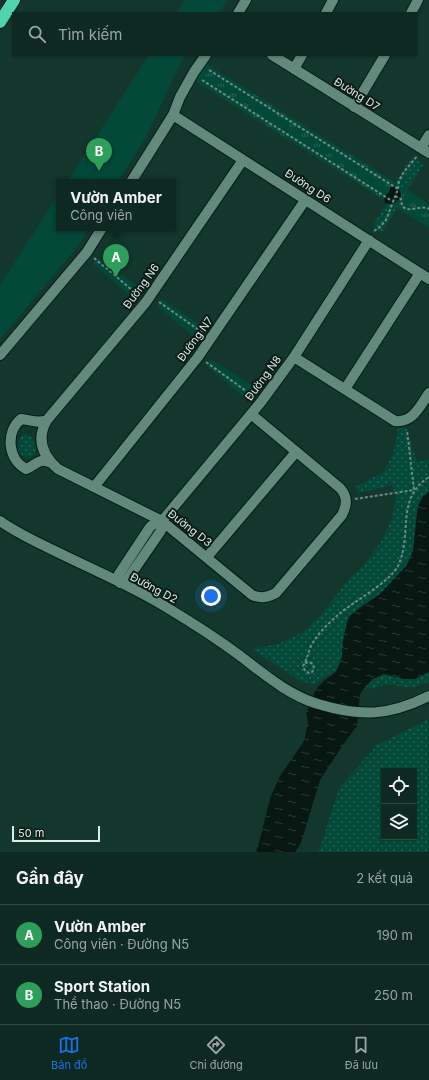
<!DOCTYPE html>
<html lang="vi">
<meta charset="utf-8">
<style>
body{margin:0;font-family:Inter,sans-serif;background:#17312a;color:#f1f3f6}
.controls{position:absolute;right:12px;bottom:12px;display:grid;overflow:hidden;border-radius:0px;box-shadow:0 1px 3px #0004}
.controls button{width:36px;height:36px;display:grid;place-items:center;padding:0;border:0;border-bottom:1px solid #2e4540;background:#0e2922;color:#f1f3f6;font:20px sans-serif}
.scale{position:absolute;left:12px;bottom:10px;width:88px;box-sizing:border-box;padding-left:4px;border:2px solid #d9ece5;border-top:0;font-size:11px;line-height:14px;white-space:nowrap;color:#d9ece5;-webkit-text-stroke:3px #0c1b16;paint-order:stroke}
.you{position:absolute;left:211px;top:596px;width:14px;height:14px;margin:-10px;border:3px solid #fff;border-radius:50%;background:#1a73e8;box-shadow:0 0 0 6px #1a73e833}
.badge{display:grid;place-items:center;width:26px;height:26px;border-radius:50%;background:#1a73e8;color:#fff;font-size:13px;font-weight:700}
.pin{position:absolute;translate:-50% -33px;filter:drop-shadow(0 1px 2px #0008)}
.pin::after{content:'';position:absolute;top:21px;width:14px;height:12px;background:inherit;clip-path:polygon(0 0,100% 0,50% 100%)}
.popup{position:absolute;left:56px;top:179px;width:120px;height:52px;box-sizing:border-box;display:grid;place-content:center;border-radius:0px;background:#0e2922;filter:drop-shadow(0 1px 3px #0005);font-size:13px;white-space:nowrap;color:#9ba6a5}
.popup b{font-size:15px;color:#f1f3f6}
.popup::after{content:'';position:absolute;left:50%;top:100%;margin-left:-8px;border:8px solid transparent;border-top-color:#0e2922}
.list{margin:0;padding:0;list-style:none}
h2{display:flex;justify-content:space-between;align-items:center;height:52px;margin:0;padding:0 16px;font-size:17px}
h2 small{font-size:13px;font-weight:400;color:#9ba6a5}
.list li{display:grid;grid-template-columns:26px 1fr auto;gap:12px;align-items:center;box-sizing:border-box;height:60px;padding:0 16px;border-top:1px solid #2e4540}
.list b{display:block;font-size:15px;white-space:nowrap}
.list p{margin:0;font-size:13px;white-space:nowrap;color:#9ba6a5}
.list em{font-size:13px;font-style:normal;color:#9ba6a5}
.icon{flex:none;width:22px;height:22px;fill:none;stroke:currentColor;stroke-width:2;stroke-linecap:round;stroke-linejoin:round}
.map{position:relative;flex:none;width:429px;height:852px;overflow:hidden}
.search{position:absolute;background:#0e2922;box-shadow:0 1px 3px #0004;left:12px;right:12px;top:12px;height:44px;display:flex;align-items:center;gap:10px;box-sizing:border-box;padding:0 14px;border-radius:0px;color:#9ba6a5;font-size:15px}
.sheet{height:172px;background:#0e2922}
nav{display:flex;justify-content:space-around;align-items:center;box-sizing:border-box;height:56px;border-top:1px solid #2e4540;background:#0e2922;font-size:11px;color:#9ba6a5}
nav a{display:grid;justify-items:center;gap:2px}
nav .on{color:#1a73e8}
.map>svg:first-child{display:block}
</style>
<div class="map">
<svg width="429" height="852" viewBox="0 0 429 852">
<defs>
<pattern id="grass-dots" width="8" height="8" patternUnits="userSpaceOnUse"><rect width="8" height="8" fill="#034939"/><path d="M2 2h.1M6 6h.1" fill="none" stroke="#276356" stroke-width="1.8" stroke-linecap="round"/></pattern>
<pattern id="park-tufts" width="24" height="20" patternUnits="userSpaceOnUse"><rect width="24" height="20" fill="#034939"/><path d="M3 7l-1-3M5 7V3M7 7l1-3M15 17l-1-3M17 17v-4M19 17l1-3" fill="none" stroke="#276356"/></pattern>
<pattern id="water-ripples" width="26" height="14" patternUnits="userSpaceOnUse"><rect width="26" height="14" fill="#071712"/><path d="M2 4q2-2 4 0t4 0M15 11q2-2 4 0t4 0" fill="none" stroke="#2b3934"/></pattern>
</defs>
<rect width="100%" height="100%" fill="#13372d"/>
<path fill="url(#grass-dots)" fill-rule="evenodd" d="M412,157l12,7 -17,26 -12,-7z
M388,202l10,6 -17,25 -9,-6z
M406,427l11,35 12,-2v32l-6,4 -7,20 -3,35 -6,14 -27,29 -20,13 -17,34 -1,16 -5,12 -23,16 -15,-5 -47,-31 26,-5 25,-12 17,-16 29,-37 15,-14 17,-23 11,-23 4,-22 -4,-12 -34,8 -2,-6 27,-15 10,-17 5,-27z
M24,434l7,2 5,11 -2,7 -4,4c-14,-1 -14,-14 -8,-23z
M429,672v9c-5,2 -10,5 -15,6 -18,2 -20,-8 -40,2l-9,-2 8,-8 11,-5 20,5h11z
M429,719v133h-111l2,-4 19,-60 38,-43zM384,771h30v66h-30z"/>
<path fill="url(#park-tufts)" d="M202,61l227,143v24l-239,-150z"/>
<path fill="#034939" d="M185,0h42l-8,13h-43z
M149,55h37l-4,5 -35,75 -29,47h-51z
M59,194v34h30l-11,18 -78,93v-54z
M98,258l44,31 -7,11 -42,-36z
M162,299l44,30 -8,11 -41,-34z
M211,359l43,28 -8,12 -40,-34z"/>
<path fill="url(#water-ripples)" d="M393,185l5,4 -1,-4 4,9v5l-9,5 -7,-1 -1,-6 5,-5 1,-4z
M429,492v180l-14,7h-11l-20,-5 -11,5 -8,8 -5,7 -3,32 -10,13 -27,41 -19,63 -6,9h-40l3,-5 12,-49 10,-22 24,-35 4,-19 -2,-9 10,-24 9,-9 11,-8 6,-15 1,-16 4,-19 3,-7 30,-21 27,-29 6,-14 5,-45 5,-10z"/>
<g fill="none" stroke-linecap="round" stroke-linejoin="round">
<g stroke="#031d16" stroke-width="12">
<path id="minor" d="M238,13l8,-13
M326,13l7,-13
M411,13l7,-13
M272,55l157,98
M294,69l8,-14
M354,107l31,-52
M173,115l256,164
M421,148l8,-13
M243,160l-97,142 -99,118c-11,19 -5,35 11,49l104,52 90,74c9,4 16,2 24,-2l66,-78c5,-10 6,-18 -2,-27l-89,-74
M131,182l42,-67 7,-18 14,-25 12,-17
M0,355l87,-103 15,-24
M294,357l101,64c18,2 25,-15 34,-28
M345,389l75,-116
M47,420c-9,4 -16,0 -26,-1 -16,13 -13,41 5,50 11,-4 12,-12 25,-6
M94,487l104,-130 108,-158
M0,521c17,12 34,20 53,29 38,19 77,35 113,57 25,15 50,31 73,48 25,19 49,40 79,49 43,13 71,12 111,-8
M207,557l89,-105
M120,583l-2,-4 1,-5 31,-47 6,-5 6,-1 99,-119 33,-45 75,-117
M120,583h4l3,-3 33,-48 3,-6 -1,-5"/>
</g>
<g stroke="#031d16" stroke-width="14">
<path id="highway" d="M0,22l14,-22"/>
</g>
<path stroke="#6d8a81" stroke-width="2" stroke-dasharray="3 2" stroke-linecap="butt" d="M209,70l189,119 -12,31 -7,8 -5,3
M202,80l190,121
M398,189c0,-14 11,-22 19,-33
M395,196l6,3 1,7c8,8 18,-2 27,3
M94,258l44,37
M159,302l44,31
M206,362l47,34
M355,499l59,-9 -7,-60
M305,663l4,-1 4,2 1,5 -2,3 -3,1 -4,-2 -2,-5c4,-6 5,-13 8,-20 6,-12 18,-23 28,-32 14,-12 51,-32 59,-48 15,-32 -3,-67 31,-89"/>
<use href="#minor" stroke="#63887c" stroke-width="10"/>
<use href="#highway" stroke="#52d3b0" stroke-width="12"/>
</g>
<g text-anchor="middle" stroke-width="4" stroke-linejoin="round" paint-order="stroke">
<g font-size="11" fill="#d9ece5" stroke="#0c1b16">
<text transform="translate(357 94) rotate(32)" y="4">Đường D7</text>
<text transform="translate(308 186) rotate(33)" y="4">Đường D6</text>
<text transform="translate(141 286) rotate(-54)" y="4">Đường N6</text>
<text transform="translate(195 339) rotate(-54)" y="4">Đường N7</text>
<text transform="translate(263 378) rotate(-54)" y="4">Đường N8</text>
<text transform="translate(190 528) rotate(38)" y="4">Đường D3</text>
<text transform="translate(154 588) rotate(28)" y="4">Đường D2</text>
</g>
</g>
</svg>
<div class="controls">
<button><svg class="icon" aria-label="locate" viewBox="0 0 24 24"><circle cx="12" cy="12" r="6"/><path d="M12 2v4M12 18v4M2 12h4M18 12h4"/></svg></button>
<button><svg class="icon" aria-label="layers" viewBox="0 0 24 24"><path d="M12 4l9 5-9 5-9-5zM3 14l9 5 9-5"/></svg></button>
</div>
<div class="scale">50 m</div>
<div class="you"></div>
<div class="pin badge" style="left:116px;top:277px;background:#2e9e5b">A</div>
<div class="popup"><b>Vườn Amber</b>Công viên</div>
<div class="pin badge" style="left:99px;top:171px;background:#2e9e5b">B</div>
<div class="search"><svg class="icon" aria-label="search" viewBox="0 0 24 24"><circle cx="10" cy="10" r="6"/><path d="M15 15l6 6"/></svg>Tìm kiếm</div>
</div>
<section class="sheet">
<h2>Gần đây<small>2 kết quả</small></h2>
<ul class="list">
<li><span class="badge" style="background:#2e9e5b">A</span><div><b>Vườn Amber</b><p>Công viên · Đường N5</p></div><em>190 m</em></li>
<li><span class="badge" style="background:#2e9e5b">B</span><div><b>Sport Station</b><p>Thể thao · Đường N5</p></div><em>250 m</em></li>
</ul>
</section>
<nav>
<a class="on"><svg class="icon" aria-label="map" viewBox="0 0 24 24"><path d="M3 6l6-2 6 2 6-2v14l-6 2-6-2-6 2zM9 4v14M15 6v14"/></svg>Bản đồ</a>
<a><svg class="icon" aria-label="directions" viewBox="0 0 24 24"><path d="M12 3l9 9-9 9-9-9zM9 14v-3h6M13 9l2 2-2 2"/></svg>Chỉ đường</a>
<a><svg class="icon" aria-label="saved" viewBox="0 0 24 24"><path d="M7 4h10v16l-5-4-5 4z"/></svg>Đã lưu</a>
</nav>
